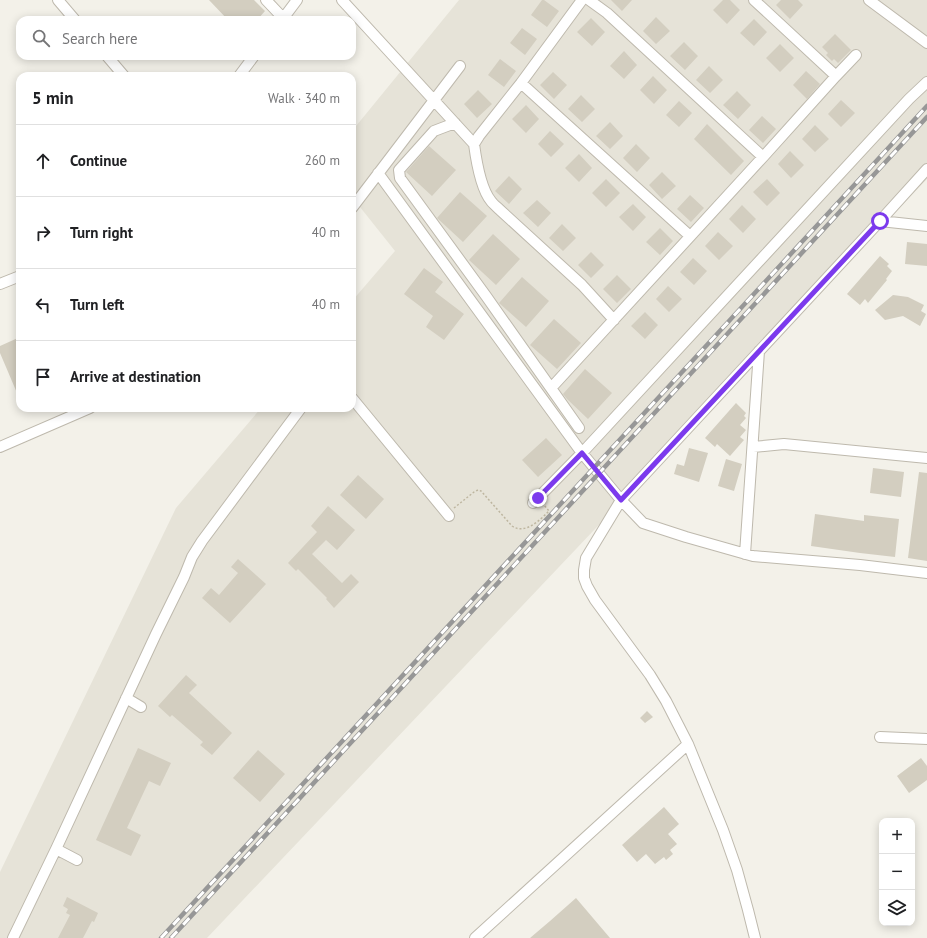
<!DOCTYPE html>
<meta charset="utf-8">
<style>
body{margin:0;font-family:"PT Sans",sans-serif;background:#f2f2f2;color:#202124}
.controls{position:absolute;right:12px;bottom:12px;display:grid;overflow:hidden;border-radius:8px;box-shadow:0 2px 10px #0003}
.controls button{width:36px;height:36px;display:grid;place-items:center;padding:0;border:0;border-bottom:1px solid #e0e0e0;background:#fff;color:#202124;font:20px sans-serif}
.stop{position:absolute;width:12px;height:12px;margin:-9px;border:3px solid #7c3aed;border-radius:50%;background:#fff}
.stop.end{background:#7c3aed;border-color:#fff;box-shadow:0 1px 4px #0008}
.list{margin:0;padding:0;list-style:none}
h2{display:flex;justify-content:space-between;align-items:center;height:52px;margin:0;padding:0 16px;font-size:17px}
h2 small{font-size:13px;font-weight:400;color:#757577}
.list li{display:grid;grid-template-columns:26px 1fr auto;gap:12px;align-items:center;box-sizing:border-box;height:72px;padding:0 16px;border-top:1px solid #e0e0e0}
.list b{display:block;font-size:15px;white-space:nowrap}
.list em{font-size:13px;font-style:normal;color:#757577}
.icon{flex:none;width:22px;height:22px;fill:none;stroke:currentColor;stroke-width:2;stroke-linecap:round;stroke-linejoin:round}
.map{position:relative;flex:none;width:927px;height:938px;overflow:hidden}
.search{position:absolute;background:#fff;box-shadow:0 2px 10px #0003;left:16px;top:16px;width:340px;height:44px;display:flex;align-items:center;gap:10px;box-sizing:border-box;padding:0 14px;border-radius:12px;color:#757577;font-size:15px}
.panel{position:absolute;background:#fff;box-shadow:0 2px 10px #0003;left:16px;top:72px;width:340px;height:340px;border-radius:12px}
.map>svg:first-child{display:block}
</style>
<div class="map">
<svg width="927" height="938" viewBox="0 0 927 938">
<rect width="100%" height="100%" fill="#f3f1e9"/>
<path fill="#e6e3d8" d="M459,0h468v179l-720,759h-207v-66l176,-364 85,-100h91v-107l43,-50 -43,-54v-66z"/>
<path fill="#d3cec0" d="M209,0h45l11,11 -8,9h-29z
M542,0h2l15,11 -12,16 -16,-12z
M611,0h21l-10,11z
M723,0h7l10,10 -13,14 -14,-14z
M781,0h17l5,5 -13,14 -14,-14z
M656,17l14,14 -14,13 -13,-13z
M591,18l14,14 -13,14 -15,-14z
M754,19l13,13 -13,14 -14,-13z
M522,28l15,11 -12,16 -15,-12z
M835,34l16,16 -13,13 -4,-4 -2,2 -6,-6 2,-2 -6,-6z
M684,42l14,14 -13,14 -15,-14z
M780,44l14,14 -14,14 -14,-14z
M624,51l13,14 -13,14 -14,-13z
M500,59l16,12 -12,16 -16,-12z
M709,66l14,14 -13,13 -14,-13z
M806,71l14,13 -13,15 -14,-14z
M553,72l14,13 -13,14 -14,-14z
M653,76l14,14 -13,14 -14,-14z
M478,90l14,14 -15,14 -13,-14z
M737,91l14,14 -13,14 -15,-14z
M581,95l14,14 -13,13 -14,-13z
M841,100l14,13 -14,14 -13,-13z
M679,101l13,12 -13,14 -13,-12z
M526,105l13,14 -13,14 -14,-14z
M762,116l14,13 -13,14 -14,-13z
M610,122l13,14 -13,13 -14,-13z
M707,124l37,37 -13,14 -37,-36z
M815,125l14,14 -14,13 -13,-13z
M550,131l14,13 -13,13 -13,-13z
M636,144l14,14 -13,14 -14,-14z
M429,146l27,24 -24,26 -26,-24z
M790,151l14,14 -13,13 -13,-14z
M579,154l13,14 -13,14 -14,-14z
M662,172l14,14 -14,13 -13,-14z
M509,176l13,13 -13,15 -14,-13z
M606,179l14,14 -14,14 -14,-14z
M767,179l13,14 -13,13 -14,-14z
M460,192l27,24 -24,26 -26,-24z
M690,195l14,13 -13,14 -14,-13z
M537,200l14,13 -13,14 -15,-14z
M633,204l13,13 -13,14 -14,-14z
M742,205l14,14 -13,14 -14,-14z
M562,224l14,14 -13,13 -14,-13z
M660,228l13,13 -13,14 -14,-13z
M718,232l15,14 -14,14 -14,-14z
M493,234l27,25 -24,26 -27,-25z
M907,242l20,2v22l-22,-2z
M591,252l13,13 -13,13 -13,-13z
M880,256l9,8 -2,2 5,5 -6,8 1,1 -19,23 -3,-4 -5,6 -13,-11z
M693,258l14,13 -13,14 -14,-13z
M424,268l19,14 -8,10 29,22 -20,26 -18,-13 7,-11 -29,-22z
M617,275l14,14 -14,14 -14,-14z
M522,277l27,24 -23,26 -27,-24z
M668,286l14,13 -13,13 -13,-13z
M893,295l15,2 16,8 -3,6 5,3 -6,12 -17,-10 -18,4 -10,-10z
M645,312l13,13 -13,14 -14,-13z
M554,319l27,24 -24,26 -27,-24z
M20,337v63l-20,-47v-7z
M585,369l27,24 -24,26 -21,-20 -4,-5z
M736,403l10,10 -2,3 2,2 -6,7 6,5 -6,7 4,3 -14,16 -13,-12 -2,3 -10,-9z
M546,438l16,17 -24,22 -16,-17z
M689,448l19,5 -9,29 -25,-8 3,-10 7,2z
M726,459l16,5 -8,27 -16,-5z
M873,468l31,4 -3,25 -31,-4z
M919,472l8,1v88l-19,-3z
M358,475l26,24 -18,20 -26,-24z
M328,506l27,24 -18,20 -11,-10 -14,14 30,29 9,-9 8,8 -25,26 -8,-9 1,-1 -29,-29 -2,2 -8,-8 29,-31 -6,-6z
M815,514l49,7v-6l35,4 -4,38 -35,-4 -49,-7z
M238,559l28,25 -36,39 -28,-25 9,-10 8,7 19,-22 -7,-6z
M186,675l11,10 -8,8 43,40 -20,22 -12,-10 3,-3 -31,-27 -2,2 -12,-11z
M647,711l6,6 -8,6 -5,-5z
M138,748l33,15 -11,23 -11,-5 -22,47 14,7 -10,21 -35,-16z
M258,750l27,24 -25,28 -27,-24z
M921,758l6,8v14l-18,13 -12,-17z
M664,807l15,17 -11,10 9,10 -7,6 3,4 -7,6 -2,-3 -9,7 -9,-10 -9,8 -15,-17z
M67,897l31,16 -4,9 -2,-1 -9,17h-25l12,-23 -4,-2 2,-4 -5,-3z
M576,898l34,40h-80l20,-17z"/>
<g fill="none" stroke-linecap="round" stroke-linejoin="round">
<g stroke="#beb9ad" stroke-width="12">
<path id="street" d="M58,0l17,20
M266,0l17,18
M342,0l132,144c2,15 7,45 17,57 2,3 6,6 9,9l82,75 32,35
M589,0l18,13 156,144
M754,0l82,76
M869,0l58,43
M282,20l15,-20
M107,56l17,20
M239,76l15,-20
M521,83l169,153
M455,123l-21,8 -35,39 1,8 86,118 93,132
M474,144l5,-8 42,-53 61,-83
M378,173l204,280 39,47 22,23 43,14 67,19 107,9 67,8
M352,208l108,-142
M880,221l47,5
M0,284l20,-8
M552,387l211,-230 73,-81 20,-21
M352,398l97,118
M0,447l90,-39
M753,447l31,-3 143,14
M533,503l49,-50 327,-354 18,-17
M745,554l14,-203
M126,698l15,9
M880,737l47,2
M56,849l21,11
M13,938l43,-89 100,-215 28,-57 8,-20 10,-16 99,-133
M475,938l213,-194
M755,938l-7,-28 -11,-40 -14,-40 -35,-86 -22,-43 -16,-26 -55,-75 -8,-14 -3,-8v-8l2,-12 35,-58 259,-279 47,-52"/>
</g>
<path stroke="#beb6a0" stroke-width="1.5" stroke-dasharray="2 2" stroke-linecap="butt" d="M454,508l20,-16 4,-2 3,1 31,35c13,9 28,-6 37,-15l-5,-6"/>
<use href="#street" stroke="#fff" stroke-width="10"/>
<g stroke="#979797" stroke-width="4.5">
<path id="rail" d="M161,938l766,-832
M171,938l756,-821"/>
</g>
<use href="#rail" stroke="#fff" stroke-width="3" stroke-dasharray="9" stroke-linecap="butt"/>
</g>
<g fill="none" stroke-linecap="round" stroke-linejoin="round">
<path stroke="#7c3aed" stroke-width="5" d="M538,498l44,-45 39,47 259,-279"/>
</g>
</svg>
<div class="controls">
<button>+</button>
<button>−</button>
<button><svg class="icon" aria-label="layers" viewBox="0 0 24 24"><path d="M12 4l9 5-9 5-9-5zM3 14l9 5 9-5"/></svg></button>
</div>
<div class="stop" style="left:880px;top:221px"></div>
<div class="stop end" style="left:538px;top:498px"></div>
<div class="search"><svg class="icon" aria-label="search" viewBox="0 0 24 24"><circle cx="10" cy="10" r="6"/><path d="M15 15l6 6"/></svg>Search here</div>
<section class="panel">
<h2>5 min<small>Walk · 340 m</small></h2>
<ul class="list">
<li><svg class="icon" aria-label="ahead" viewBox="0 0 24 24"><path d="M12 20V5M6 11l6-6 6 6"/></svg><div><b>Continue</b></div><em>260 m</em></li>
<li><svg class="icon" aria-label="right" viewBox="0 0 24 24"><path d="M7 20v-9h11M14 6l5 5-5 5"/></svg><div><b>Turn right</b></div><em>40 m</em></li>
<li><svg class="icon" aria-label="left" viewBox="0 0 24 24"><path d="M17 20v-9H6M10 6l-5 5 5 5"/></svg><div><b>Turn left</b></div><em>40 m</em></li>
<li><svg class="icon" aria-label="arrive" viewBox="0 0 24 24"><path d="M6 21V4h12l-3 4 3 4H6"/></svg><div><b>Arrive at destination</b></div></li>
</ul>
</section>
</div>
